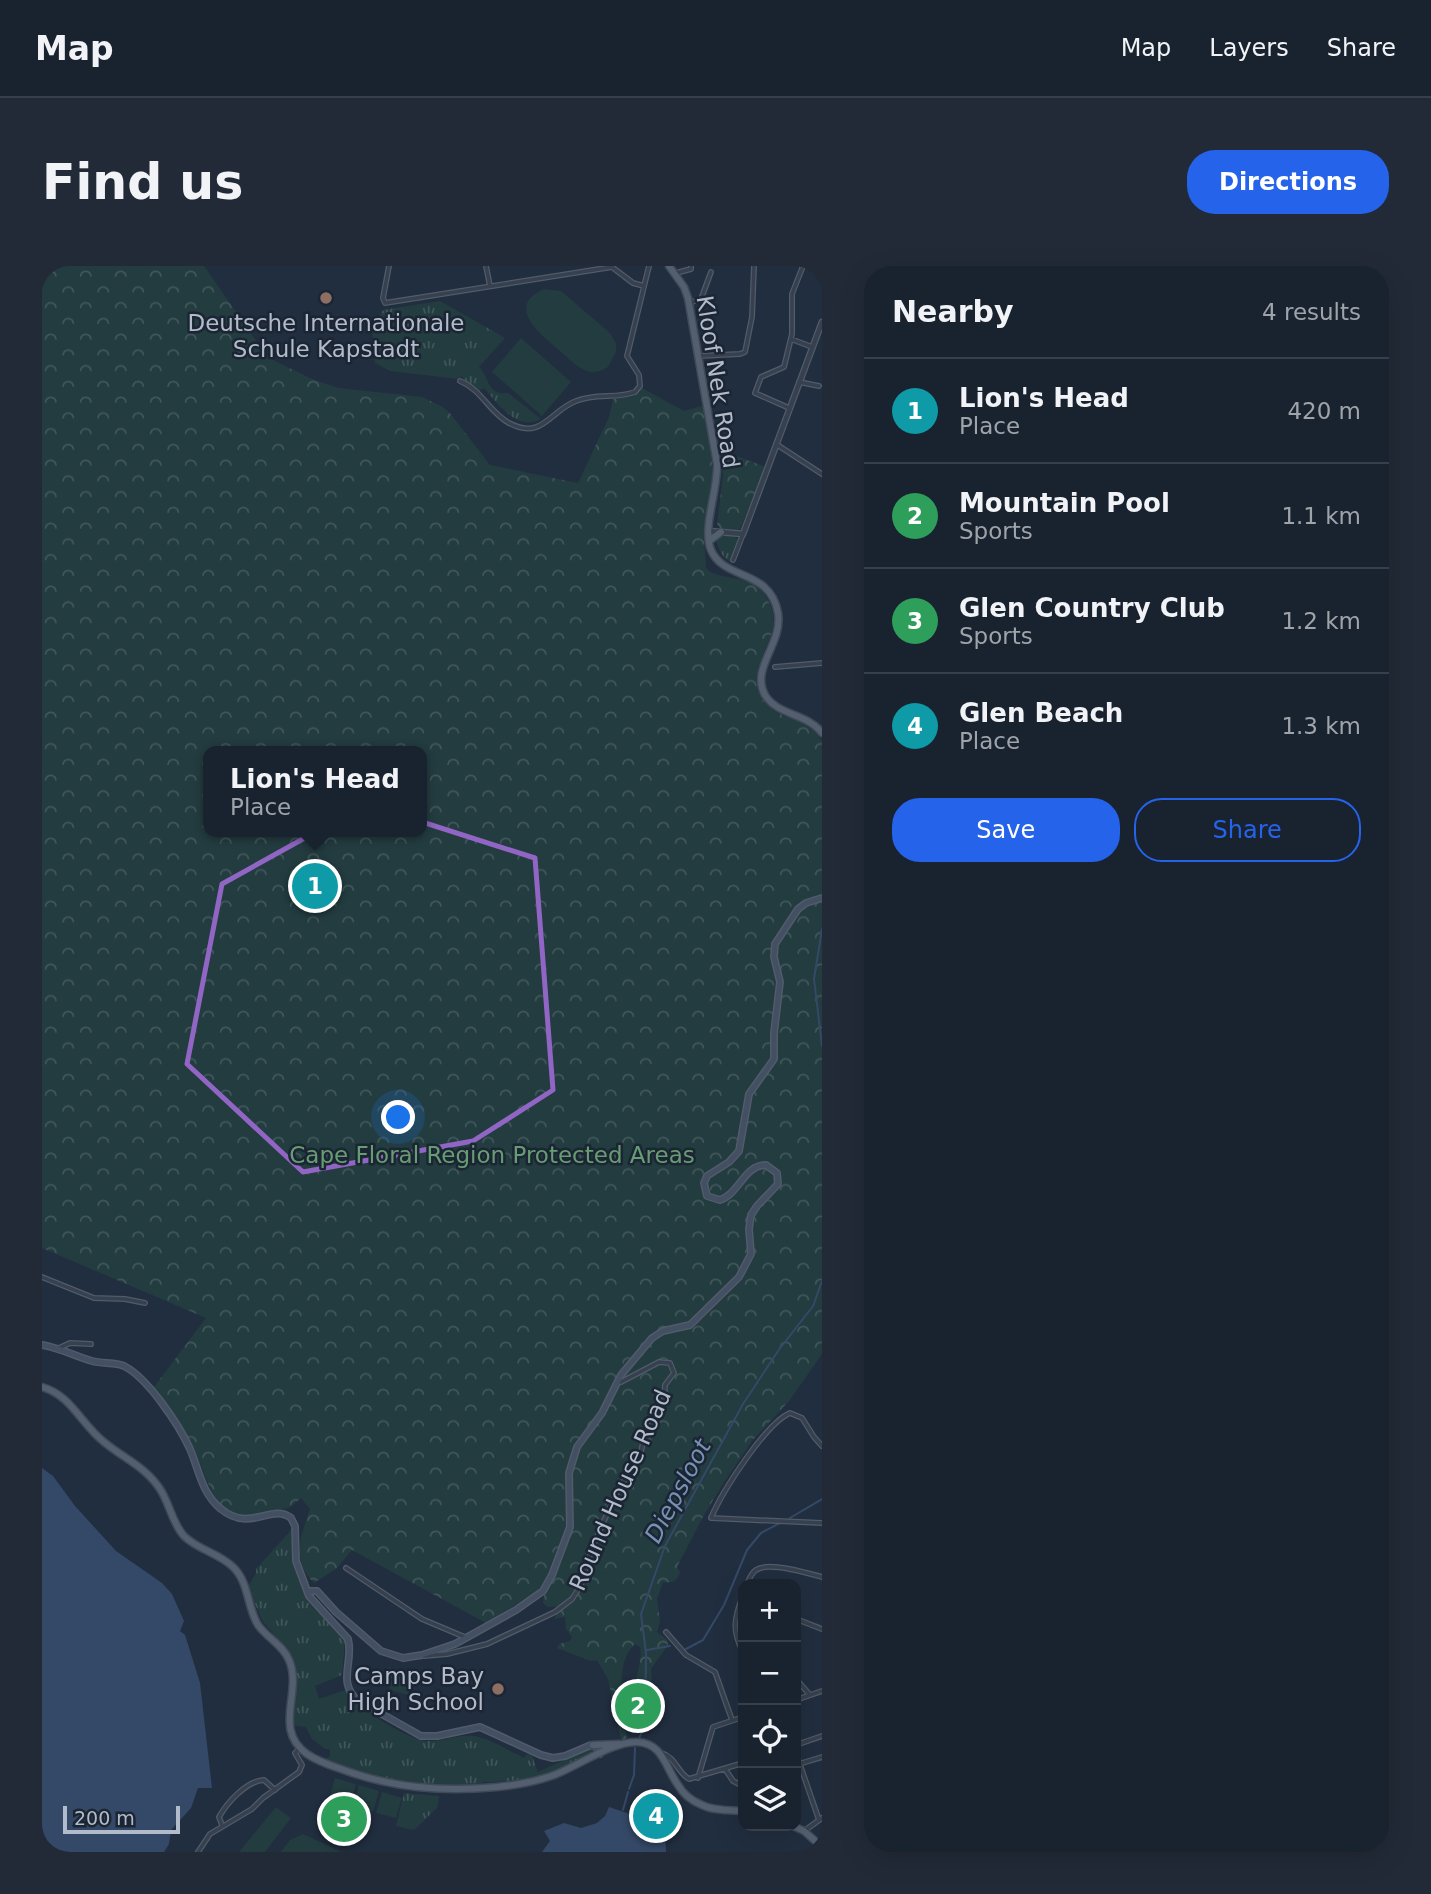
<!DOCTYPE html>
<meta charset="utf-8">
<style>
body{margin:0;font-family:"DejaVu Sans",sans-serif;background:#222a37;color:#f1f3f6}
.controls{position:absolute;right:21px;bottom:21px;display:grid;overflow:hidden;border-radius:14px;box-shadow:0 7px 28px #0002}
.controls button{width:63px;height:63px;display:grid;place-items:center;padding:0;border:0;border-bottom:2px solid #373f4b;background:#19222f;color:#f1f3f6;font:35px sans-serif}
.scale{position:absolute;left:21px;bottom:18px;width:117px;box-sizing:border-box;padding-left:7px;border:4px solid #b1bbca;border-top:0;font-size:19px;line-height:24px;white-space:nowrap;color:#b1bbca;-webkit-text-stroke:5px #1b2533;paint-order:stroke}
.you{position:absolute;left:357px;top:852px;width:24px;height:24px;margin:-18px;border:5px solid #fff;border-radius:50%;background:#1a73e8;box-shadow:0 0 0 10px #1a73e833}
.badge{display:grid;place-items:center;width:46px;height:46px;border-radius:50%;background:#2563eb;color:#fff;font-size:23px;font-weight:700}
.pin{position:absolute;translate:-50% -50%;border:4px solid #fff;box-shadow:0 2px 7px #0006}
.popup{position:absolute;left:161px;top:480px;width:224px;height:91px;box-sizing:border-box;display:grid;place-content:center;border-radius:14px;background:#19222f;filter:drop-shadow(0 2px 5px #0005);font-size:23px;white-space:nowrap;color:#9fa4aa}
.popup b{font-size:26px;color:#f1f3f6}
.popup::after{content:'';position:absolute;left:50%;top:100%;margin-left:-14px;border:14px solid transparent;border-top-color:#19222f}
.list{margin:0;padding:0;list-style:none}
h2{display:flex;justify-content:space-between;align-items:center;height:91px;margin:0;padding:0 28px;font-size:30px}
h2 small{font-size:23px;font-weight:400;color:#9fa4aa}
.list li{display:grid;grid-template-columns:46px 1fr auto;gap:21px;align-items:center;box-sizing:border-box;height:105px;padding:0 28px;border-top:2px solid #373f4b}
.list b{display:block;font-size:26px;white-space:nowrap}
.list p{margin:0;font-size:23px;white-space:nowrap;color:#9fa4aa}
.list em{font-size:23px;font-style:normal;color:#9fa4aa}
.actions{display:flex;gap:14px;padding:21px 28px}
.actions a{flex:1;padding:16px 0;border:2px solid #2563eb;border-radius:28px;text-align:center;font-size:24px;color:#2563eb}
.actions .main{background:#2563eb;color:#fff}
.icon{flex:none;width:38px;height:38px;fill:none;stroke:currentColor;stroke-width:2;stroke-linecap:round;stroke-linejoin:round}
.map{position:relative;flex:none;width:780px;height:1586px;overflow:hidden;border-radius:28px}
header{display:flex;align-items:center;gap:42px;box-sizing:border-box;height:98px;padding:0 35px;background:#19222f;border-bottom:2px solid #373f4b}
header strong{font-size:33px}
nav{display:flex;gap:38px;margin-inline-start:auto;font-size:24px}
.intro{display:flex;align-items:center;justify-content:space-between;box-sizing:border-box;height:168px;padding:0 42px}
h1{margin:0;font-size:49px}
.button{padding:18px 32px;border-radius:28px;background:#2563eb;color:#fff;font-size:24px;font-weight:700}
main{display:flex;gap:42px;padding:0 42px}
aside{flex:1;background:#19222f;border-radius:28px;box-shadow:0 7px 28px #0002}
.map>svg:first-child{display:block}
</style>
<header>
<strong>Map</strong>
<nav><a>Map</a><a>Layers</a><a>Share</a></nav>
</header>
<div class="intro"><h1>Find us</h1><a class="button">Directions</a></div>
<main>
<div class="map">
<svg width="780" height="1586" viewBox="0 0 780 1586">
<defs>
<pattern id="grass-tufts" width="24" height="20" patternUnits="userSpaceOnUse" patternTransform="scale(1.75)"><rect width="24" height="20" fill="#233c40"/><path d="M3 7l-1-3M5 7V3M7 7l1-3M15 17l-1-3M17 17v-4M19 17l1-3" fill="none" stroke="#41565a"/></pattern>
<pattern id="forest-crowns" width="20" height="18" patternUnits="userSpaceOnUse" patternTransform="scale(1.75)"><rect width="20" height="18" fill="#233c40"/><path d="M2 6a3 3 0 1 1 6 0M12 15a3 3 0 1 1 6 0" fill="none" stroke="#41565a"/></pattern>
</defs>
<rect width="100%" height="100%" fill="#212e3f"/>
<path fill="url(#grass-tufts)" d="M398,35l65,37 -26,29c11,11 8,29 29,26l33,26c-24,13 -43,-15 -57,-31l-5,3 -18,-15 -2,3 -69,-8 -15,-8 -3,-34 11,-19z
M678,269h11l8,4 -8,23c-10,-5 -13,-13 -15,-24z
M250,1263v25l15,46 38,40 -3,35 -27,11 4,13 26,-9c10,17 62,49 81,51 17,1 32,-7 48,-5 17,3 35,15 50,22l3,-4 5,2 6,16 50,-23h4l1,4c-30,20 -71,29 -106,29 -6,0 -4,2 -10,3 -16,3 -37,1 -53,0 -31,-1 -71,-13 -99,-25l5,-4v-7h-5l-13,-10 -6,-12 -13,-2 1,-59 -10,-20 -21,-24 -15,-35 8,-14v-4z
M362,1527l35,3 -2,12 -23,22 -18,-4z"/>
<path fill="url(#forest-crowns)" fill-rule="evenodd" d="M0,0h162l63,91 45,22 26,9 84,9 19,9 8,6 41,53 88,18 31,-66 4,-18 20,-3 9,-8 42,23 21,-6 8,68 -9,63 2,32c12,14 40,4 57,25 33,41 -24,68 -1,106 15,23 43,15 60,42v613l-33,47 -37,40 -29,43 -19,31 -27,52 3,5c-3,10 -8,11 -17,10l-6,17 3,23 -3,10 10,8 1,5 -17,24 1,11 -8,9 -7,-2c-2,-14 6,-26 3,-40l-5,-3c-22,17 -11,71 -8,96h-6l-13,-61 -11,-19 -6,1 -34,-13 2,-4 11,-3 2,-4 -6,-8 -1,-12 -11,2 5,-9v-4l-11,1 -5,-4 1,-8 7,-10 -3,-7 -12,14 -50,31 -134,-73 -15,18 -23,15c-23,-22 -13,-48 -4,-74l-9,-11c-16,15 -14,9 -34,14 -54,15 -56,-28 -74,-66 -10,-20 -24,-43 -39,-59l52,-69 -164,-70zM166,485h214v81h-214z
M678,184l46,17 -26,62c-6,3 -19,2 -23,-4l6,-50z"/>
<path fill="#233c40" d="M502,23l17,2 48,41 7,11v9l-8,15c-7,4 -14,7 -21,4 -10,-3 -19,-13 -27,-20 -17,-15 -57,-44 -16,-62z
M479,72l50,44 -29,34 -50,-44z
M346,1401l20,6 -2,10 5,2 -3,10 -19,-5 3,-11 -6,-2z
M293,1512l21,6 -6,21 -21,-6z
M317,1519l20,6 -6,21 -20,-6z
M340,1526l20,6 -6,20 -20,-5z
M234,1541l15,11 -26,34h-26z
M261,1568l39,18h-61l9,-12z"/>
<path fill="#344967" d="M0,1202l11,8 22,30 41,45 46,32 10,11 12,27 -4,10 5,4 15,48 12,105h-14l-7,20 -20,22 -2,14 -5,8h-122z
M567,1541l48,16 8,10 1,19h-124l8,-11 -6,-10 20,-8 17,5 16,-5 8,-7z"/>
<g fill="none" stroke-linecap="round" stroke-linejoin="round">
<path stroke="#344967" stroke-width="2" d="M780,663l-8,50 8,67
M748,1252l32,-19
M644,1383l17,-9 21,-35 23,-55 14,-17 19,-10
M605,1384l23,-4
M597,1473l6,-16 1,-70 -5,-39 24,-68 78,-142 35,-53 35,-45 9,-25
M587,1523l5,-14 1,-27
M581,1544l5,-18"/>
<g stroke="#515b69" stroke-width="6">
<path id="minor" d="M347,0l-6,32 2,5 227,-36 21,16 11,3
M444,0l4,20
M634,7l15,-4v-3
M647,37l12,-4 10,-27
M749,73l21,8
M656,90l42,-2 5,-2 7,-35 2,-51
M418,115c21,8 30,32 49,42 33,18 42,-13 67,-22 20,-8 41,-2 59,-9l5,-6 -1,-11 -12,-19 22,-90
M757,116l20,4
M747,142l-34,-15 6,-16 23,-10 8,-33v-40l11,-28
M734,178l46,30
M691,294l10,-26
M733,401l47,-4
M0,1011l52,21 31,1 20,4
M17,1082l11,-5 21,1
M780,1180l-8,-9 -12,-19 -12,-5c-25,11 -68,79 -79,105l111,5
M304,1302l76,51 45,19
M705,1318c2,-4 4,-11 9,-14 12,-9 52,3 66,7
M701,1329c-8,21 -12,36 0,56
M754,1353l26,10
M624,1366l20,23 29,17 17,48
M382,1390l23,-2 40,-10 68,-32 17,-13 9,-14 11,-37 23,-52 26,-44 6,-29 17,-23 1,-15 9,-12 -4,-10 -11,-1 -38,20 -3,-1
M754,1413l14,16
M754,1434l26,-9
M754,1479l26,-9
M619,1487c15,4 16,19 28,26l54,-16
M754,1487l23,67
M757,1498l23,-7
M683,1503l8,12 10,5
M656,1512l15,-51 30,-10
M180,1559l-3,-8c8,-14 27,-36 45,-37l11,10
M762,1565l18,-13
M156,1586l12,-18 42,-25 11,-11 36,-26 3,-7 -7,-12 5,-5"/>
</g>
<g stroke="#515b69" stroke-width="7">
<path id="tertiary" d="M667,265l34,3 79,-212"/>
</g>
<g stroke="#515b69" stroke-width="8">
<path id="secondary" d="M0,1079c18,3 33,11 50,16 10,3 23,1 32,5 24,12 55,59 66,83 9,21 12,45 31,60 29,24 51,-6 70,9l4,8 1,35 13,35 39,43c6,23 -11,42 9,61l64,36h16l43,-9 61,28 12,3 12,-2 26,-11 5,2 4,7
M266,1325h9l19,21 45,39 22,7 19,-3 33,-11 61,-34 27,-19 9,-16 18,-48 -1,-54 8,-26 25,-34 19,-38 31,-37 11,-7 27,-6 49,-48 12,-23 -2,-25 2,-14 6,-9 21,-22 -1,-11 -11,-8c-22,0 -27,29 -46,35l-13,-4 -3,-13 3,-7 22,-14 10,-11 10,-57 25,-35v-26l6,-51 -6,-25 1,-13 23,-35 8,-6 16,-5"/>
</g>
<g stroke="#3f4957" stroke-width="9">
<path id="primary" d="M627,0l15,21 4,11 29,166c1,26 -15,64 -6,86 13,31 59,18 67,63 5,31 -28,55 -13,82 13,21 42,18 57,38
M667,275l12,-9
M0,1121c29,8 39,37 62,55 19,16 42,25 56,47 10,15 12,34 24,47 14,14 35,17 49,31 16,15 14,40 25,58 9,13 25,20 31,35 14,32 -17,69 18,94 10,7 22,11 34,15 51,19 101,23 156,18 19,-2 38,-5 57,-12 22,-8 59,-34 83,-33 26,1 28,25 41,43 5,9 14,16 24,20 12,6 28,5 41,6
M551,1479l26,-1
M751,1560l11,5 18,16"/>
</g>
<use href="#minor" stroke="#36404e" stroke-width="3.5"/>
<use href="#tertiary" stroke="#36404e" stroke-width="4.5"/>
<use href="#secondary" stroke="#434f62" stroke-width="5"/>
<use href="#primary" stroke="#535f6f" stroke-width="6"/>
</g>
<path fill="none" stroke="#9165c3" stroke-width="5" stroke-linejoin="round" d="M324,538l169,54 18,232 -80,51 -170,31 -116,-108 35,-180z"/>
<g fill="#8d6e63" stroke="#1b2533" stroke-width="2.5">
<circle cx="284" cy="32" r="7"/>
<circle cx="456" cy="1423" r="7"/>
</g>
<g text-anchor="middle" stroke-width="5" stroke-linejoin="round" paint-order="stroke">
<g font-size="23" fill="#b1bbca" stroke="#1b2533">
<text x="284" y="65">Deutsche Internationale<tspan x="284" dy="26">Schule Kapstadt</tspan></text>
<text x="442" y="1418" text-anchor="end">Camps Bay<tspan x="442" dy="26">High School</tspan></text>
</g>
<g font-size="23" fill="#b1bbca" stroke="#1b2533">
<text transform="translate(676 116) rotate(81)" y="8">Kloof Nek Road</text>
<text transform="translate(578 1224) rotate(-66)" y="8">Round House Road</text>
</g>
<g font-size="23" fill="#669d72" stroke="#1b2533">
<text x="450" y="897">Cape Floral Region Protected Areas</text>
</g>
<g font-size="24" font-style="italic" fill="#7691b4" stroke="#1b2533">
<text transform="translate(636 1225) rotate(-62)" y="8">Diepsloot</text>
</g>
</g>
</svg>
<div class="controls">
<button>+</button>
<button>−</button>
<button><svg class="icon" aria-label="locate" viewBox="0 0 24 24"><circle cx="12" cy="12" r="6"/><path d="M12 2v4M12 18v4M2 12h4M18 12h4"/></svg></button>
<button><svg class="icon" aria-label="layers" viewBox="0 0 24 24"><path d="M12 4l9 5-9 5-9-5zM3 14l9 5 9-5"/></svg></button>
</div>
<div class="scale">200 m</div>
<div class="you"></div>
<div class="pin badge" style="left:273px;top:620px;background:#0f9aa8">1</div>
<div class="popup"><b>Lion's Head</b>Place</div>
<div class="pin badge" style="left:596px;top:1440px;background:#2e9e5b">2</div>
<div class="pin badge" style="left:302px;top:1553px;background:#2e9e5b">3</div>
<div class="pin badge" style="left:614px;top:1550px;background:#0f9aa8">4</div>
</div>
<aside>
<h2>Nearby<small>4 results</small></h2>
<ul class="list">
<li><span class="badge" style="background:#0f9aa8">1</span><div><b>Lion's Head</b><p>Place</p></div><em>420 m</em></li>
<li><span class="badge" style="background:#2e9e5b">2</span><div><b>Mountain Pool</b><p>Sports</p></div><em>1.1 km</em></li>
<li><span class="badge" style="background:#2e9e5b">3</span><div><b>Glen Country Club</b><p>Sports</p></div><em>1.2 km</em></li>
<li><span class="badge" style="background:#0f9aa8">4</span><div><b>Glen Beach</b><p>Place</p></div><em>1.3 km</em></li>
</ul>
<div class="actions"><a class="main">Save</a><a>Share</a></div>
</aside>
</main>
